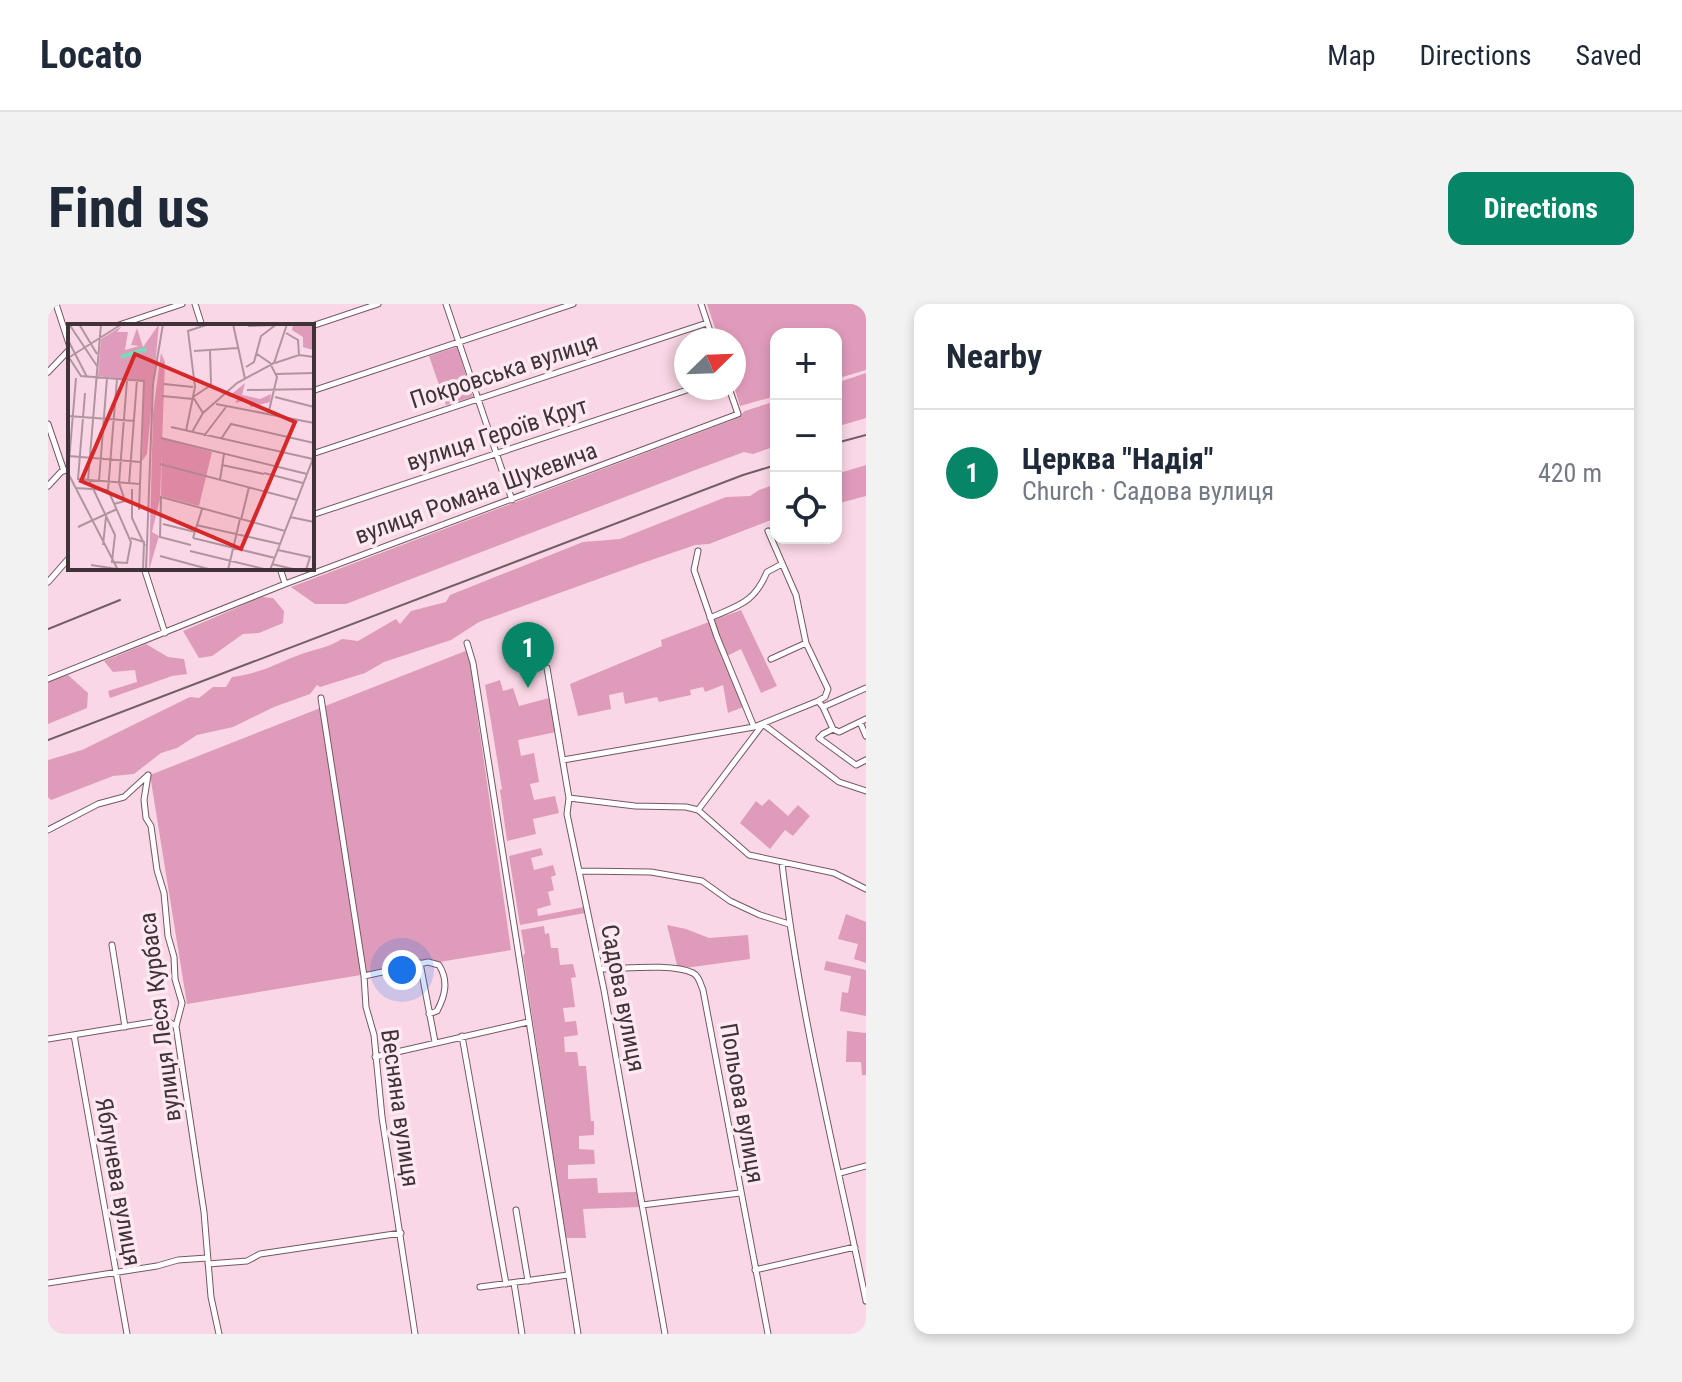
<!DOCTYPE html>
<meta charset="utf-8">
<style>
body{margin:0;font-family:"Roboto Condensed",sans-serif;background:#f2f2f3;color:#1f2937}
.controls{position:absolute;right:24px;top:24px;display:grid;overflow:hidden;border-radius:16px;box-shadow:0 4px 12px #0003}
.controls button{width:72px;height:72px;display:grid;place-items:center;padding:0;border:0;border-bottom:2px solid #e0e1e3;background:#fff;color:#1f2937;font:40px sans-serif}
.compass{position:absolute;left:626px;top:24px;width:72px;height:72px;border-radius:50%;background:#fff;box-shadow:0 4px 12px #0003;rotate:67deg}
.you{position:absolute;left:354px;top:666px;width:28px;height:28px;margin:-20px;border:6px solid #fff;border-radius:50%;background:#1a73e8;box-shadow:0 0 0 12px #1a73e833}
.badge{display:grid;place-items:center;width:52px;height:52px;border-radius:50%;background:#068567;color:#fff;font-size:26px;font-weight:700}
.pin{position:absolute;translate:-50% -66px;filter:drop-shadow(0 2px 4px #0008)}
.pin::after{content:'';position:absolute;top:42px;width:28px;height:24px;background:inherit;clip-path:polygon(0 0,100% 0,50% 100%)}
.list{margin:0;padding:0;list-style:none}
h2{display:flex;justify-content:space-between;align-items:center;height:104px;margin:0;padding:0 32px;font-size:34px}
h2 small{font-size:26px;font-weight:400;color:#747a83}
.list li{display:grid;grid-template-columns:52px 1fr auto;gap:24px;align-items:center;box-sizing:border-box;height:128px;padding:0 32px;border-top:2px solid #e0e1e3}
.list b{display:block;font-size:30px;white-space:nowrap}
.list p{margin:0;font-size:26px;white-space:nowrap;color:#747a83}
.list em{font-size:26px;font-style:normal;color:#747a83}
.icon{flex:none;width:44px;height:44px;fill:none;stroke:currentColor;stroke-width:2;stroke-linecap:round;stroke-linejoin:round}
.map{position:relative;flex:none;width:818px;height:1030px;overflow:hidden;border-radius:16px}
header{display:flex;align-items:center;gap:48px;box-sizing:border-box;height:112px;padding:0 40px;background:#fff;border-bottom:2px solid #e0e1e3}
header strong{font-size:38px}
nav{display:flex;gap:44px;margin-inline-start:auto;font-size:28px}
.intro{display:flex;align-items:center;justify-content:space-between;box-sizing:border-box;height:192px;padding:0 48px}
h1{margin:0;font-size:56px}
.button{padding:20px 36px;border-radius:16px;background:#068567;color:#fff;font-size:28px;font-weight:700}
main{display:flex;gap:48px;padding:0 48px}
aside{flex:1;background:#fff;border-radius:16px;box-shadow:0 4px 12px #0003}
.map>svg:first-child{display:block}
</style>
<header>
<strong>Locato</strong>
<nav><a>Map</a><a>Directions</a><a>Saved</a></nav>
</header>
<div class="intro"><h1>Find us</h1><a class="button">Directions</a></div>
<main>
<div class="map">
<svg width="818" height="1030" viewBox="0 0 818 1030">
<rect width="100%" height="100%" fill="#fad7e6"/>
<path fill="#df9bba" d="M659,0h159v66l-30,9v-45h-60v62l-36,10 -6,-20v-46h-15z
M409,43l16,50 -27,8 -17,-49z
M818,69v45l-30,9v-44z
M728,97v45l-23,8 -9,-2 -46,17 -352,135h-31l-24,-17 444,-168 10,-8z
M818,161v31l-30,8v-30z
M728,180v34l-67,26 -14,1 -58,20 -158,57 -28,18 -67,22 -19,11 -45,14 -3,-2 -7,9 -36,13 -41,20 -36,8 -20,13 -16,5 -27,21 -21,2 -62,24 -3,-3v-37l34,-10 108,-53 9,1 14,-11h13l6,-10c29,-4 41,-12 67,-22 15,-6 29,-7 43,-16l16,2 38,-22 4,5 11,-13 35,-9 4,-7 133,-53 37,-3 106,-42 24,-1 9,-6z
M214,293l11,1 11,13 -1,12 -24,10 -16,1 -31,22 -13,2 -16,-27z
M693,306l36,76 -16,7 -20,-44 -14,7 21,49 -20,8 -5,-28 -18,7 -2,-5 -13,3 1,5 -32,7 -2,-5 -32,7 -2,-12 -14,3 2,14 -33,7 -8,-32 92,-38 -1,-6z
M98,340l22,13 16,2 3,15 -15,2 -62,22 -2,-7 29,-9 -2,-12 -22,2 -9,-11z
M420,346l43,300 -324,54 -37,-229z
M20,371l20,18 -1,15 -39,16v-42z
M452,376l3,11 10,-3 6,18 30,-8 7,34 -38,8 3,16 13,-3 5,29 -9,2 4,16 21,-4 4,17 -26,6 3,15 -29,7 -7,-51 2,-1 -17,-104z
M721,495l19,17 10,-11 12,11 -17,20 -8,-6 -15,19 -30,-26 16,-22 6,5z
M493,544l2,7 -12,3 3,12 19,-5 3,10 -5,2 3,13 -6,2 3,13 -14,4 1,7 46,-9 1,6 -65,12 -11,-69z
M798,610l20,8v41l-12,-4 4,-15 -20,-5z
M619,621l19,4 23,9 39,-3 2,24 -72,10z
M496,622l1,8 4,-1 2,15h7l2,17 13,-1 3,13 -5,1 4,29 -12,1 2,14 11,-1 2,14 -14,2 1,15h12l2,14h7l5,55h3v14l-15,1v13l15,1 1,14 -27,1v14l29,-1 1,15 39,-1 4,15 -58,2 3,29h-20l-43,-282 2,-3 -4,-23z
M778,657l40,9v46l-26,-5 2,-19 6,1 3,-17 -27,-6z
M799,727l19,2v42h-4l-1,-13h-15z"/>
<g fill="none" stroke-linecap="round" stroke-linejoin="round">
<g stroke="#755764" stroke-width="7">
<path id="street" d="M8,0l14,43
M147,0l7,22
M398,0l66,196
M653,0l12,36
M68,22l66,-22
M264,22l66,-22
M0,68l22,-23
M264,87l261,-87
M0,120l16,47
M264,150l395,-131
M0,182l13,-14 9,-3
M264,211l381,-127
M720,227l28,64 10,48 22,46 -3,8 -7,4
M650,247l-4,19 23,67 37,90
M96,264l21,65
M232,264l5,16
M0,278l22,-25
M662,314c29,-13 44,-15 57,-46l15,-8
M419,339l6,20 105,671
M723,355l35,-16
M499,364l22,130 -2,16 37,176 61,344
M0,375l237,-95 453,-170 -9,-26
M273,394l43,278 2,31 8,28 8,82 33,217
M775,403l10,22 6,3 27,-13
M812,418l6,14
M785,425l-10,5 -4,4 37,27 10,-5
M515,456l191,-33 64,-26 5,6 43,-19
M100,471l-4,25 2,18 5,8 6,44 7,23 4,43 6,21 1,22 7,24 -6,23 28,186 7,85 8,37
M521,494l66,8 51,1 12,3 51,45 85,18 32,16
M650,506l65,-86 76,58 27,9
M0,526l50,-26 26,-7 23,-21
M734,559c17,148 54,293 84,438
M532,567l71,1 51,9 28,20 30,14 29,9
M64,641l13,82
M372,659l15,79
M552,665c24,0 72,-6 93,4 6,3 7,10 10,17l65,344
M316,672l64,-14 11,3c10,16 6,31 -2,46l-8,3
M26,731l53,299
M414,732l44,248
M0,735l117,-19 11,6
M327,753l153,-35
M792,869l26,-7
M594,901l98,-12
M468,906l12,71
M160,960l39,-3 13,-7 141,-21
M707,966l100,-23
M0,979l109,-17 21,-6 29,-2
M466,979l8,51
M432,983l88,-12"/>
</g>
<use href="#street" stroke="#fff" stroke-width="5"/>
<path stroke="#715e66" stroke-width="2" d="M788,139l30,-8
M0,325l72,-29
M0,436l695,-265 33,-10"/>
</g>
<g text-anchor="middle" stroke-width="7" stroke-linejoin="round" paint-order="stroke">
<g font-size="24" fill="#403338" stroke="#fee8f1">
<text transform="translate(456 67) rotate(-18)" y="8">Покровська вулиця</text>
<text transform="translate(449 130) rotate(-18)" y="8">вулиця Героїв Крут</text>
<text transform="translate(428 189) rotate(-20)" y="8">вулиця Романа Шухевича</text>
<text transform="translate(575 694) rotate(79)" y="8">Садова вулиця</text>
<text transform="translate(112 713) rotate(-97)" y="8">вулиця Леся Курбаса</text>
<text transform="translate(694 799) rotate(80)" y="8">Польова вулиця</text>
<text transform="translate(352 804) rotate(82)" y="8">Весняна вулиця</text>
<text transform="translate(70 878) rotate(80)" y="8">Яблунева вулиця</text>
</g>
</g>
<g transform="translate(20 20)">
<rect width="246" height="246" fill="#fad7e6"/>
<path d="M91,0l-12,130 -5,7 2,-79 -46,-6 3,-37 21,-13 -5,6h11l-3,18 14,-4 -8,-1 6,-17 6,19zM225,0l21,1 -1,25 -10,-3v-10l-11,-7zM93,29l4,9 -5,137 -8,33 7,4 -10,34 4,-157zM177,59l-3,12 18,4 11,-5 -1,8 -19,5 -5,-7 -11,3 4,-7 -11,1zM94,114l50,14 -13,54 -38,-10z" fill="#df9bba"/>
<path fill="none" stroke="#76dcba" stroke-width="4" d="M53,33l25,-8"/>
<path fill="none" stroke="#b095a0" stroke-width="2" d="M1,0l28,42M11,0l18,30M165,0l12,55M180,2l27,-1M218,9l12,7 1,15M0,16l19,37M126,27l44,-3M189,30l13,9 7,14 -9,38M0,32l13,20 63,5 -5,129M0,34l54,-34M207,39l24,-8 15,2M178,43l8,-5 7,-26 16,-12M208,50l38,-1M96,60l29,3M179,66l67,-1M94,72l31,3M207,73l39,10M148,80l98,19M135,89l-10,-16 18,-12 -1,-34M0,92l67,5M103,103l142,32M118,107l9,-44 -7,-56 21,-7M124,108l11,-19 34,-30 37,-20 13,-39M136,112l22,-29M93,114l146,36M153,115l10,-15 83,19M1,132l71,6M92,140l137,36M154,141l42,9M0,149l50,97M0,149l8,-95M196,149l39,10M9,155l63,5M10,155l7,-86M20,156l13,-156M21,156l26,55 -3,26M152,156l4,-26M31,157l8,-103M61,160l8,-104M7,164l33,2M64,165v29l13,28M46,180l11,-3 -6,-18 8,-103M222,193l24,5M173,196l8,-33M95,200l32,8M128,201l84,19M10,203l39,-18M63,214l13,4 -1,28M125,214l82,20M125,214l9,-29M35,221l3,-28M123,221l-31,-8 1,-40 124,34M210,226l32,7 -4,13M122,227l78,19M92,232l52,14M43,238l16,1 4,-21 -23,-52 9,-111M204,240l25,6M23,241l26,4M78,246l7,-186 10,-60M160,246l12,-51M202,246l44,-114"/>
<path fill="#d62828" fill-opacity="0.15" stroke="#d62828" stroke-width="4" d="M67,30l160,68 -54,127 -160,-68z"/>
<rect width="246" height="246" fill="none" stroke="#403338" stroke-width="4"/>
</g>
</svg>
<div class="controls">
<button>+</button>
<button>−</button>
<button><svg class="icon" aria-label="locate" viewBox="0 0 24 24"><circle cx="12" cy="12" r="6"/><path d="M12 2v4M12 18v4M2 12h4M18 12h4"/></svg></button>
</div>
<svg class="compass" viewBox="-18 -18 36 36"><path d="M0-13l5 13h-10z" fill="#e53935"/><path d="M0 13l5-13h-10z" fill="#747a83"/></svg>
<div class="you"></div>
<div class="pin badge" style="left:480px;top:384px">1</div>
</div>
<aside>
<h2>Nearby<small></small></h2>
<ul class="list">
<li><span class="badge">1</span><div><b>Церква &quot;Надія&quot;</b><p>Church · Садова вулиця</p></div><em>420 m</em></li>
</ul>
</aside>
</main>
